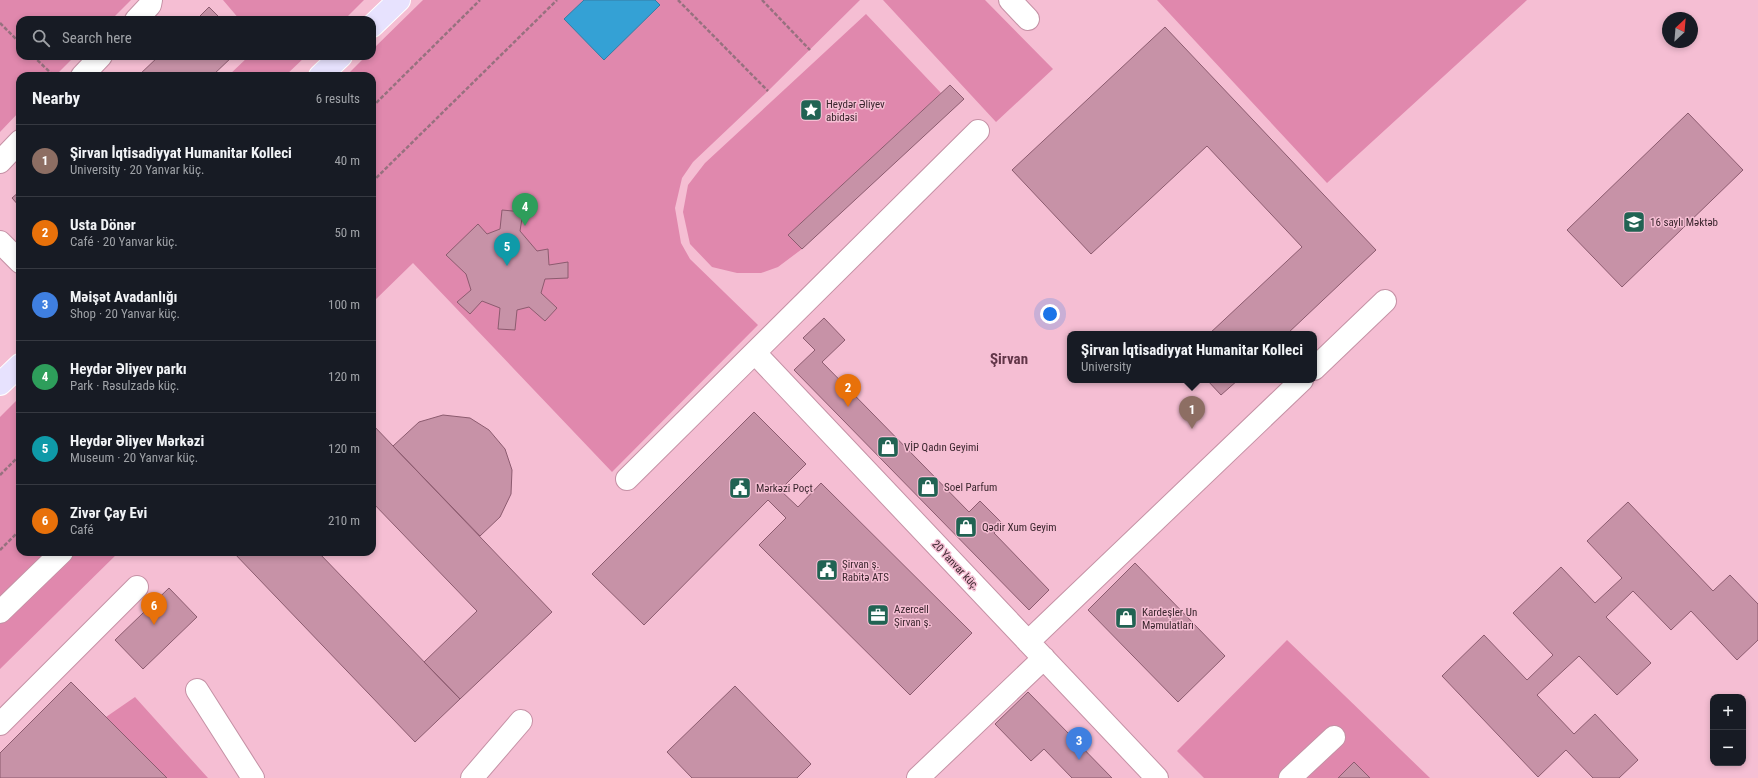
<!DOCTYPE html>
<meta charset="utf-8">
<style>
body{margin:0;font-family:"Roboto Condensed",sans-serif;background:#20242c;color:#f1f3f6}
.controls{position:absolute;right:12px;bottom:12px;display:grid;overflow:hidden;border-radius:8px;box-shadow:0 2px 6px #0003}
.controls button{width:36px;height:36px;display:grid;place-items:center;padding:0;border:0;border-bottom:1px solid #363941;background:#171b24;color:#f1f3f6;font:20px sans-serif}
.compass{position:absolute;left:1662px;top:12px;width:36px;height:36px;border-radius:50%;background:#171b24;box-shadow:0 2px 6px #0003;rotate:26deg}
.you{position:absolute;left:1050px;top:314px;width:14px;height:14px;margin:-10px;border:3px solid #fff;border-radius:50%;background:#1a73e8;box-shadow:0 0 0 6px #1a73e833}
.badge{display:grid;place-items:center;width:26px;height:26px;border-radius:50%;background:#2563eb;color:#fff;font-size:13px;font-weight:700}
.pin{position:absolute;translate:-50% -33px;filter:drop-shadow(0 1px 2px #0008)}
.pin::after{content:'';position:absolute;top:21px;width:14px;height:12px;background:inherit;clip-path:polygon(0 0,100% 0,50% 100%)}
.popup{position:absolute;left:1067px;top:331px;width:250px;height:52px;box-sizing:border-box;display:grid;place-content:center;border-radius:8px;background:#171b24;filter:drop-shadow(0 1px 3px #0005);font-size:13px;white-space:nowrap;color:#9ea1a6}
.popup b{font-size:15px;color:#f1f3f6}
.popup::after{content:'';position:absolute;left:50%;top:100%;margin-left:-8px;border:8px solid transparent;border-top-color:#171b24}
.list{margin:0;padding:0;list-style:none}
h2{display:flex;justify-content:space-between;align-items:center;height:52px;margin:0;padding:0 16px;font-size:17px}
h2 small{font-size:13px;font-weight:400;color:#9ea1a6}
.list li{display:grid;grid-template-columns:26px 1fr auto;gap:12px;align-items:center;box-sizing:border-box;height:72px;padding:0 16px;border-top:1px solid #363941}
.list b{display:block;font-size:15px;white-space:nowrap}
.list p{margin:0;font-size:13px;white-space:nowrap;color:#9ea1a6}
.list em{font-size:13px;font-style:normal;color:#9ea1a6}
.icon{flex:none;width:22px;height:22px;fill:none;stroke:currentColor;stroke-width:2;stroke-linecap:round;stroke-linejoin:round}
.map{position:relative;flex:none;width:1758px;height:778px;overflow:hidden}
.search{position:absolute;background:#171b24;box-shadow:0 2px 6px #0003;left:16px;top:16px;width:360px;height:44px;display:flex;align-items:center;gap:10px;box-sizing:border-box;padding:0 14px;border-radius:12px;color:#9ea1a6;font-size:15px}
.panel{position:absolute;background:#171b24;box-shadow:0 2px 6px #0003;left:16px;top:72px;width:360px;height:484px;border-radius:12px}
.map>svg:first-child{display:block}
</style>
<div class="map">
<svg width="1758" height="778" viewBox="0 0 1758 778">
<rect width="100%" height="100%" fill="#f5bed3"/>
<path fill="#e088ad" d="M0,0h131l-20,20h-91v36h55l-20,20h-35v35l-20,21z
M223,0h141l-20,20h-104z
M423,0h437l-92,91 -75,71 -11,16 -7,30 6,35 9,16 68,66 -146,147 -199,-209 -41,40v-227h-26l20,-20h6v-6z
M883,0h102l68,69 -57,53z
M1157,0h370l-200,183z
M866,14l75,79 -153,142 14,14 -24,18 -17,6h-24l-25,-6 -22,-23 -7,-32 5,-27 17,-22z
M249,56h57l-21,20h-57z
M20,397v155h99l-119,117v-252z
M1287,640l143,138h-226l-27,-27z
M135,697l73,81h-41l-61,-61z"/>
<path fill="#34a1d5" stroke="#367ca3" d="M584,0h71l5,5 -56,55 -40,-41z"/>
<path fill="#c792a7" stroke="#8c5b6f" d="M209,7l13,13h-26z
M1165,27l211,223 -89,84h-78l93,-87 -95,-101 -116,108 -79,-84z
M159,56h74l-21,20h-74z
M950,85l14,14 -162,150 -14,-14z
M1688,113l55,57 -121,117 -55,-57z
M20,191v16l-8,-9z
M502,210l21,2 -3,19 17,20 11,-2 1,16 19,-3v16l-23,1 -4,14 16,15 -12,13 -16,-14 -12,3 -2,20 -17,-1 2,-21 -18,-7 -12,13 -13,-12 14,-12 -5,-16 -20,-19 32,-31 9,10 13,-5z
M824,318l21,22 -23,22 147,150 11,-11 23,23 -9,9 55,57 -20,20 -235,-240 21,-20 -12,-12z
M1207,380h31l-17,15z
M754,412l52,52 -26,26 18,17 23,-24 151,150 -62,62 -151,-150 27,-27 -18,-18 -124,125 -52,-51z
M443,415l27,3 19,12 16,19 7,21 -1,24 -11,23 -20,19 -87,-90 26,-24z
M372,424l180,188 -92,87 -36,-37 53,-51 -105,-109z
M1628,502l85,89 17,-16 28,29v36l-21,20 -46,-49 -20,19 -38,-39 -27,26 45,46 -34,32 -38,-39 -42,39 37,39 21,-20 43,46 -19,18h-26l-27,-28 -28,27 -96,-101 42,-41 43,45 26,-25 -40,-42 48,-46 34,36 27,-25 -35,-37z
M233,552h85l142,147 -45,43z
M1135,563l90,93 -47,46 -90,-92z
M169,588l28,29 -54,52 -28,-29z
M71,682l96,96h-167v-25z
M735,686l76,78 -14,14h-105l-25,-26z
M1028,692l84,86h-40l-28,-29 -13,12 -36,-37z
M1354,762l16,16h-32z"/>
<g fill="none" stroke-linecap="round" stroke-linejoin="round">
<g stroke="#c591a5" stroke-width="24">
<path id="minor" d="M1010,0l18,19
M136,20l14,-15 1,-5
M82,76l19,-20
M0,162l20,-21
M0,242l20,20
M755,353l402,425
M1314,369l71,-68
M627,479l351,-348
M0,612l62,-60
M1028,642l274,-262
M197,690l56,88
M0,724l137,-137
M472,778l49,-57
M918,778l126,-120
M1290,778l44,-41"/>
</g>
<g stroke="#fff" stroke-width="24">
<path id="major" d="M372,26l27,-26
M320,76l21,-20
M0,384l20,-19"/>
</g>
<path stroke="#97717f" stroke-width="2.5" stroke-dasharray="4 2" stroke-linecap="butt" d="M678,0l90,91
M762,0l48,50
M0,23l20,20
M33,56l21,20
M372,107l108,-107
M372,182l185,-182
M0,475l20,-20
M0,550l20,-20"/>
<use href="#minor" stroke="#fff" stroke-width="22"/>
<use href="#major" stroke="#e7e2fe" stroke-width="22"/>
</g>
<defs>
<g id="sight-square" transform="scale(1.15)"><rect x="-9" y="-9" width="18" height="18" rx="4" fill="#216353" stroke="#f5bed3"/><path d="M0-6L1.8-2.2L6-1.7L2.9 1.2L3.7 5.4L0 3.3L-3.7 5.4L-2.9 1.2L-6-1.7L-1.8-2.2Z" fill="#fff"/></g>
<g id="school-square" transform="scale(1.15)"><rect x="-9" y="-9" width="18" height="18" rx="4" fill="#216353" stroke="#f5bed3"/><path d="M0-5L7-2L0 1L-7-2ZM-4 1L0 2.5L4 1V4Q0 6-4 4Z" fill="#fff"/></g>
<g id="shop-square" transform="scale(1.15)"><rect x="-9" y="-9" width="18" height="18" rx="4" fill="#216353" stroke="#f5bed3"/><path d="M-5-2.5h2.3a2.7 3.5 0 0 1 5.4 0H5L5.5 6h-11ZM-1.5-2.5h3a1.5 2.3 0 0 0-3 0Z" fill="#fff"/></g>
<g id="civic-square" transform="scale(1.15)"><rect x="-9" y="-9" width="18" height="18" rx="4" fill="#216353" stroke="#f5bed3"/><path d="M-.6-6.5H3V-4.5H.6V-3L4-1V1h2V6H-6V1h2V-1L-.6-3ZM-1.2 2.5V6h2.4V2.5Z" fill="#fff"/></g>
<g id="office-square" transform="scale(1.15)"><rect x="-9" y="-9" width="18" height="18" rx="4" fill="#216353" stroke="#f5bed3"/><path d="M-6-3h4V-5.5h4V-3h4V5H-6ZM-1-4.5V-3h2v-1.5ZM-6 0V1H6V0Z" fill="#fff"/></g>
</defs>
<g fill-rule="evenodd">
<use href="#sight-square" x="811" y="110"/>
<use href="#school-square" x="1634" y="222"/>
<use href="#shop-square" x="888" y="447"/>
<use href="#shop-square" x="928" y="487"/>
<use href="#civic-square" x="740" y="488"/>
<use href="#shop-square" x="966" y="527"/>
<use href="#civic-square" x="827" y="570"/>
<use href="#office-square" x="878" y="615"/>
<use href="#shop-square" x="1126" y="618"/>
</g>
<g text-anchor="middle" stroke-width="3" stroke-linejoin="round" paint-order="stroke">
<g font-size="11" fill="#3b262e" stroke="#f5bed3" text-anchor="start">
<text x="826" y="108">Heydər Əliyev<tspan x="826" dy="13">abidəsi</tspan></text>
<text x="1650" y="226">16 saylı Məktəb</text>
<text x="904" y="451">VİP Qadın Geyimi</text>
<text x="944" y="491">Soel Parfum</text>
<text x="756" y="492">Mərkəzi Poçt</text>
<text x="982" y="531">Qədir Xum Geyim</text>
<text x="842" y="568">Şirvan ş.<tspan x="842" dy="13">Rabitə ATS</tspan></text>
<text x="894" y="613">Azercell<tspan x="894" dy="13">Şirvan ş.</tspan></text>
<text x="1142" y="616">Kardeşler Un<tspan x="1142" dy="13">Məmulatları</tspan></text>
</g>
<g font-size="11" fill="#3b262e" stroke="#f5bed3">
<text transform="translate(956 565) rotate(47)" y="4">20 Yanvar küç.</text>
</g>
<g font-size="15" font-weight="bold" fill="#623548" stroke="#f5bed3">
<text x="1009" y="364">Şirvan</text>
</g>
</g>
</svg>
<div class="controls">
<button>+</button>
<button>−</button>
</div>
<svg class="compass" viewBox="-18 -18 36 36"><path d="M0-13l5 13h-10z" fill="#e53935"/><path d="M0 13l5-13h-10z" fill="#9ea1a6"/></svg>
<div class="you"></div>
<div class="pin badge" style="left:1192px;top:429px;background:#8d6e63">1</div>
<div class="popup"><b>Şirvan İqtisadiyyat Humanitar Kolleci</b>University</div>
<div class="pin badge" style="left:848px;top:407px;background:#e8710a">2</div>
<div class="pin badge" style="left:1079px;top:760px;background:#3f7fe0">3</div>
<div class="pin badge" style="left:525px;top:226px;background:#2e9e5b">4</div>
<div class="pin badge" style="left:507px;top:266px;background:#0f9aa8">5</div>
<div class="pin badge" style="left:154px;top:625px;background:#e8710a">6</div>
<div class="search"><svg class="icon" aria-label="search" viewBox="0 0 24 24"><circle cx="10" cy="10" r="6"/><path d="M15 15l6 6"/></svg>Search here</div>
<section class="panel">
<h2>Nearby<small>6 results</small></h2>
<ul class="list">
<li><span class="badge" style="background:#8d6e63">1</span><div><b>Şirvan İqtisadiyyat Humanitar Kolleci</b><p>University · 20 Yanvar küç.</p></div><em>40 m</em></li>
<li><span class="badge" style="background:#e8710a">2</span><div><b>Usta Dönər</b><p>Café · 20 Yanvar küç.</p></div><em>50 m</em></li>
<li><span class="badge" style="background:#3f7fe0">3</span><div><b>Məişət Avadanlığı</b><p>Shop · 20 Yanvar küç.</p></div><em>100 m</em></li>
<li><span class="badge" style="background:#2e9e5b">4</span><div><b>Heydər Əliyev parkı</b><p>Park · Rəsulzadə küç.</p></div><em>120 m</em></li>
<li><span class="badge" style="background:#0f9aa8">5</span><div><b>Heydər Əliyev Mərkəzi</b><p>Museum · 20 Yanvar küç.</p></div><em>120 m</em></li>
<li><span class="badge" style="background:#e8710a">6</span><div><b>Zivər Çay Evi</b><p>Café</p></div><em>210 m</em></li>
</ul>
</section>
</div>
